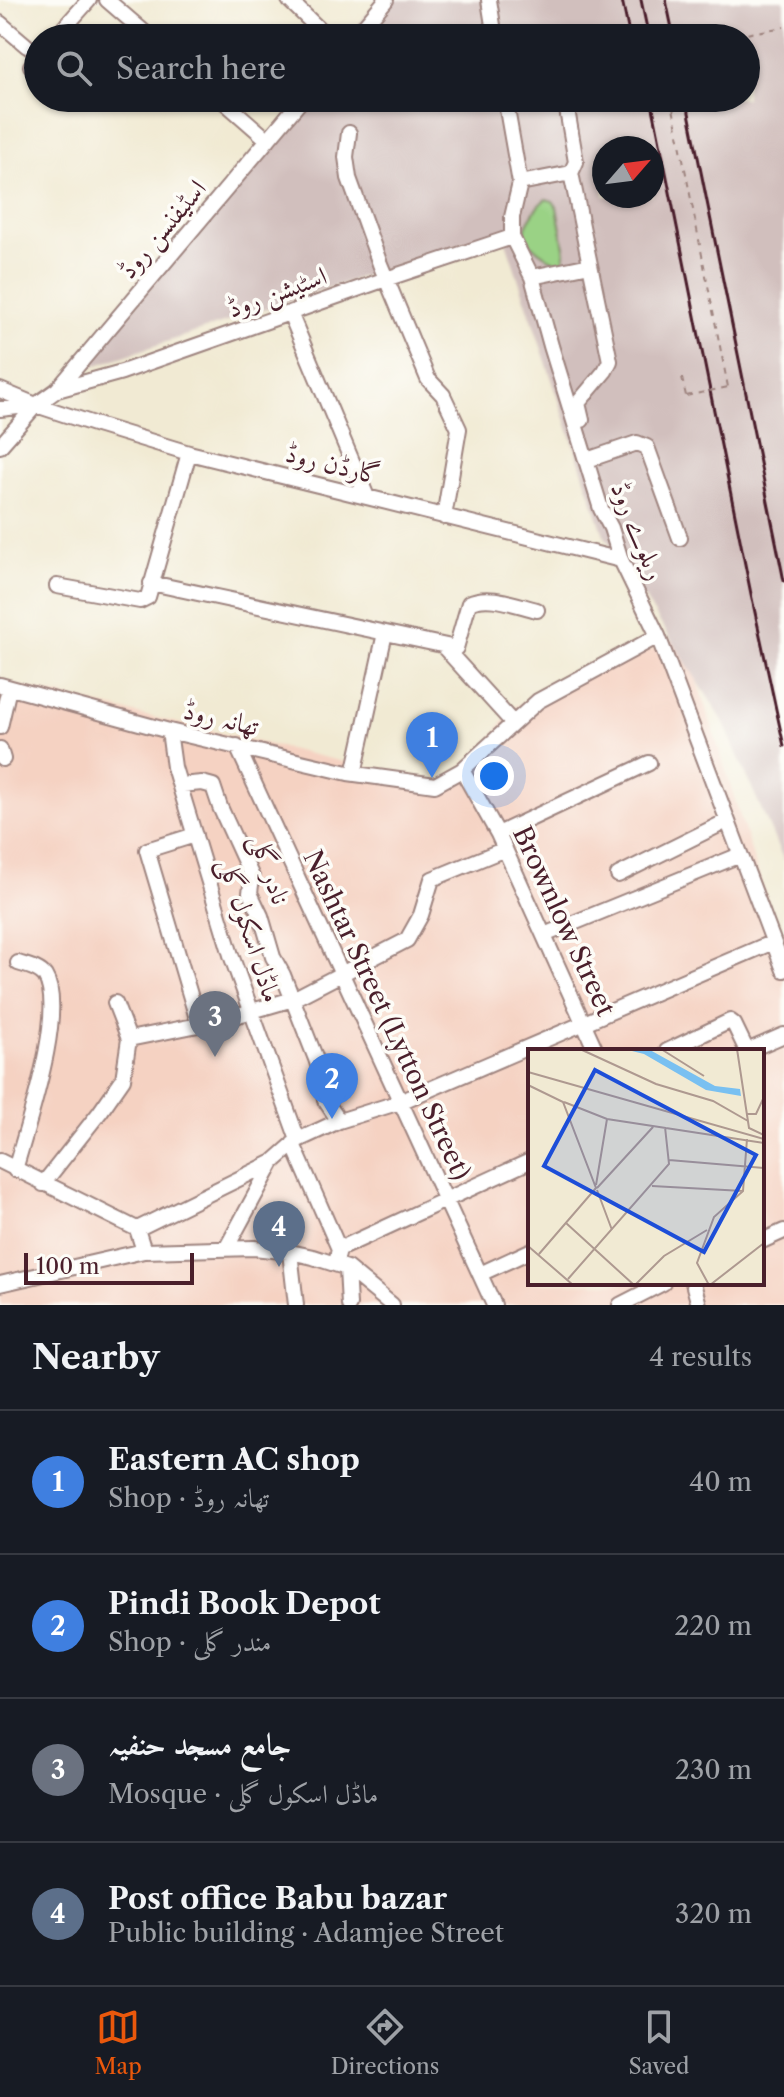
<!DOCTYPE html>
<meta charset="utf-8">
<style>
body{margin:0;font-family:"Libre Caslon Text",Amiri,serif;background:#242831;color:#f1f3f6}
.compass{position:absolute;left:592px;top:136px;width:72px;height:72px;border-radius:50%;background:#171b24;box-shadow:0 2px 6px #0004;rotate:62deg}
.scale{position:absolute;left:24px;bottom:20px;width:170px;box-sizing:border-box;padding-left:8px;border:4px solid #4a1f2b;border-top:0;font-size:22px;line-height:28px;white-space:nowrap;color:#4a1f2b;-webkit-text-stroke:6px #fdfcf7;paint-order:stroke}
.you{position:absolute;left:494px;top:776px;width:28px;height:28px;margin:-20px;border:6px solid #fff;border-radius:50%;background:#1a73e8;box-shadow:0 0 0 12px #1a73e833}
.badge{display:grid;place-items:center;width:52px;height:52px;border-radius:50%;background:#ea580c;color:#fff;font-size:26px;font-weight:700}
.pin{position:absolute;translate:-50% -66px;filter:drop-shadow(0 2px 4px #0008)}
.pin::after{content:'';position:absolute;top:42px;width:28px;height:24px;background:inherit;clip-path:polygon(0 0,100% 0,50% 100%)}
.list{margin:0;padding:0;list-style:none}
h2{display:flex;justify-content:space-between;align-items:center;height:104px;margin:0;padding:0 32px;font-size:34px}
h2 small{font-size:26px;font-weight:400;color:#9ea1a6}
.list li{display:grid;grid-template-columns:52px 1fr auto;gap:24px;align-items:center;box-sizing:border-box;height:144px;padding:0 32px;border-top:2px solid #363941}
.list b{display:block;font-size:30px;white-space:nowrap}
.list p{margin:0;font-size:26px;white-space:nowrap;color:#9ea1a6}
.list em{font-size:26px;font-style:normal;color:#9ea1a6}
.icon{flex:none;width:44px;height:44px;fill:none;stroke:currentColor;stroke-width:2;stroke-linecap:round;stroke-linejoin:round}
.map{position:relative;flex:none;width:784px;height:1305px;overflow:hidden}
.search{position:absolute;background:#171b24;box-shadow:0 2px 6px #0004;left:24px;right:24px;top:24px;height:88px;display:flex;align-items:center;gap:20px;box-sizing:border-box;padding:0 28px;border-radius:44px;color:#9ea1a6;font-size:30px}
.sheet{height:680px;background:#171b24}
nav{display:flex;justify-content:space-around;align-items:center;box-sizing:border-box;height:112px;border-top:2px solid #363941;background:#171b24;font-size:22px;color:#9ea1a6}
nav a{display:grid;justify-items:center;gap:4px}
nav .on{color:#ea580c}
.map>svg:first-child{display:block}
</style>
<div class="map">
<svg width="784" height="1305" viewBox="0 0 784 1305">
<rect width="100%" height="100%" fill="#fdfcf7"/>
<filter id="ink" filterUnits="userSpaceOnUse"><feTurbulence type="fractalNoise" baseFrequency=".0125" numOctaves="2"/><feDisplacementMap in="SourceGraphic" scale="16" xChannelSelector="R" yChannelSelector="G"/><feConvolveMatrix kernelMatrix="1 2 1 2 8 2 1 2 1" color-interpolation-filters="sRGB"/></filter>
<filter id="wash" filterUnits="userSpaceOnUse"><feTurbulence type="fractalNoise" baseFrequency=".006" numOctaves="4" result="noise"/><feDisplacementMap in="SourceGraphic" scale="32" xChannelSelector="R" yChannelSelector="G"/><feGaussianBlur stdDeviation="1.8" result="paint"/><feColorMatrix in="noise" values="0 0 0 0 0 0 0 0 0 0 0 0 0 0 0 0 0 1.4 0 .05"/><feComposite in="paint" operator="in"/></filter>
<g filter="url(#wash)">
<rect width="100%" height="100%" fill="#f1ead3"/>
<path fill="#f5d2c2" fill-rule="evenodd" d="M683,636l101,319v350h-784v-623l456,106 58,-81zM530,1051h232v232h-232z"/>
<path fill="#d1bfbd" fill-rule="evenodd" d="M378,0h406v861l-62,-142 -118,-184 -102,-305 -417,139 216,-271h445v-60h-398zM604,148h48v48h-48z"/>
<path fill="#9ad285" stroke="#727858" stroke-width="2" d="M546,199l7,2 4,6 8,46 -1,7 -6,3c-11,-5 -32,-18 -33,-31 0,-7 5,-13 8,-18 4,-7 7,-11 13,-15z"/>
</g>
<g filter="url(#ink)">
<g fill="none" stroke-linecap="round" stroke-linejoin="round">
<g stroke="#9e847f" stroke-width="18">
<path id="minor" d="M107,0l44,38
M289,0l39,38
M489,0l6,38
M0,23l27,23
M55,38l34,-38
M354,38l32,-38
M31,66l7,-9
M220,98l48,42
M505,98l15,85 -8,34v20l20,40 19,69 50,163 10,19 10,32 37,76 126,334
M565,98l11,64 -5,11 39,188 -5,10 -27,32 4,17
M349,133l-3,24 3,21 31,86 48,115 15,16 16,34 -15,88
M520,183l51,-10
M532,277l58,-12
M290,313l77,184
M0,390l36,15 64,21 89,27 432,107
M57,390l65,-18 264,-93 126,-42
M0,409l36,-4 21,-15 246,-292
M0,446l36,-41
M593,458l44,-15 10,4 33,91
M151,583l305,65 13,-45c19,-10 47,2 68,7
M57,586l83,15 8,-4 41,-144
M442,645l71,78
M0,685l169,46 179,42 87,12 27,-15 76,-69 120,-65
M0,727l9,-39
M169,731l5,36 57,188 67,185
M237,746l257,559
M0,749l3,10
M462,770l36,64 98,217
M354,774l31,-141
M180,785l22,-2 11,3 7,21 32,70 -2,16 11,23 12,41 10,18 33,84 6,18 3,23 14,21
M498,834l151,-71
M195,835l-48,15 52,175
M618,875l109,-54
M544,935l196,-80
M129,1039l89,-18 75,-22 114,-59 14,-25 11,-36 73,-30
M667,1051l63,-30 4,3 13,27
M747,1051l37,-16
M293,1144l46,105 -2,9
M0,1161l137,68 7,22
M15,1170c11,-41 52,-159 30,-194 -6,-8 -18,-10 -27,-13
M43,1184l57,-72 23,-33 6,-40 -14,-36
M137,1229l136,-67
M762,1241l22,-10
M227,1247l46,-85 25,-22 41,-19 61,-19 373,-160
M339,1249l191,-88
M290,1252l6,53
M347,1268l2,37
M480,1274l50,-23
M693,1283l6,22
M0,1284l144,-33 110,-3 36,4 23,5 34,11 45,37
M620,1305l43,-22"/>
</g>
<path stroke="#9e847f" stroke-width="2" stroke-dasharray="6 6" stroke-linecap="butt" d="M724,38l60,-11
M671,98l57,289
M682,378l4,18"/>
<use href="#minor" stroke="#fff" stroke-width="14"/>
<path stroke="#4a1f2b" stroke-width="3" d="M622,0l8,38
M641,0l8,38
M666,0l8,38
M651,98l100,496 33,152
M686,98l98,483"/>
<path stroke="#9e847f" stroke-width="2" stroke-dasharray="6 6" stroke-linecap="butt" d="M686,396l42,-9"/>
</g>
</g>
<g text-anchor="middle" stroke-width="7" stroke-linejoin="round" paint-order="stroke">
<g font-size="26" fill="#4a1f2b" stroke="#fdfcf7">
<text transform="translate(162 229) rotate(-50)" y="9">اسٹیفنسن روڈ</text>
<text transform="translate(277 292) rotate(-20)" y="9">اسٹیشن روڈ</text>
<text transform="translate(333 464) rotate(14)" y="9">گارڈن روڈ</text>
<text transform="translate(638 531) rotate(68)" y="9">ریلوے روڈ</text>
<text transform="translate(221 718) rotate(13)" y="9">تھانہ روڈ</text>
<text transform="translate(270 869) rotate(71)" y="9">نادر گلی</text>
<text transform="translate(564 921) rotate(65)" y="9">Brownlow Street</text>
<text transform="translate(250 930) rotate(72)" y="9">ماڈل اسکول گلی</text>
<text transform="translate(387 1015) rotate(65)" y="9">Nashtar Street (Lytton Street)</text>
</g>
</g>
<g transform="translate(528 1049)">
<rect width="236" height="236" fill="#f1ead3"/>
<path d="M96,0l26,1 65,36 25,3 1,7 -35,-6 -62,-36z" fill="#79c0f1"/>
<path fill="none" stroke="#ae9990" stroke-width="2" d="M52,0l76,35 57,17 35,20M133,0l43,27M209,0l12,79 15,7M0,23l236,67M0,36l35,17 33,86 -57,66M36,53l43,17 157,24M219,65h9l8,-17M141,111l95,8M68,136l11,-66M124,137l91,5M69,139l56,-61M69,141l15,40M38,174l68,62M0,197l45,39M40,230l101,-115 -4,-37M107,236l29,-29 43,-26M181,236l-12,-22 17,-46 29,-26 4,-52M182,236l54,-42"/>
<path fill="#1d4ed8" fill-opacity="0.15" stroke="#1d4ed8" stroke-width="4" d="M67,21l161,85 -52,97 -160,-86z"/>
<rect width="236" height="236" fill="none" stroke="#4a1f2b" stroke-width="4"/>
</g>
</svg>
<svg class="compass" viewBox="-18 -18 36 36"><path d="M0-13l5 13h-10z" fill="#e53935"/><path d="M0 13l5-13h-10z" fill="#9ea1a6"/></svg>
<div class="scale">100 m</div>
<div class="you"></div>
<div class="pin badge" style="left:432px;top:778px;background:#3f7fe0">1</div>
<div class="pin badge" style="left:332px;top:1119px;background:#3f7fe0">2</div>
<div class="pin badge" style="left:215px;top:1057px;background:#6b7280">3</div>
<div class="pin badge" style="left:279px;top:1267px;background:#5c6f8a">4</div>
<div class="search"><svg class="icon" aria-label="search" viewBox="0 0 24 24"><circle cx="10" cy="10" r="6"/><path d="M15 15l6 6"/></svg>Search here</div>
</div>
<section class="sheet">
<h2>Nearby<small>4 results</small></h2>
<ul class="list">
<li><span class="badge" style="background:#3f7fe0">1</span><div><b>Eastern AC shop</b><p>Shop · تھانہ روڈ</p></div><em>40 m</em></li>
<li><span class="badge" style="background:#3f7fe0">2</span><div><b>Pindi Book Depot</b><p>Shop · مندر گلی</p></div><em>220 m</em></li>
<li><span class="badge" style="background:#6b7280">3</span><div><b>جامع مسجد حنفیہ</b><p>Mosque · ماڈل اسکول گلی</p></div><em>230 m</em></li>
<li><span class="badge" style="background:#5c6f8a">4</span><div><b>Post office Babu bazar</b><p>Public building · Adamjee Street</p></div><em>320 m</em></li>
</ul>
</section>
<nav>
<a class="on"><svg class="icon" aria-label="map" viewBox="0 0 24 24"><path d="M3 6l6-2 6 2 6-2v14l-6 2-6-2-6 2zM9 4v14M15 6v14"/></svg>Map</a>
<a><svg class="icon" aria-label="directions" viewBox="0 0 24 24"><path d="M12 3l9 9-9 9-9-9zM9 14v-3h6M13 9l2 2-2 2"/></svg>Directions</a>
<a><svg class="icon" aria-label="saved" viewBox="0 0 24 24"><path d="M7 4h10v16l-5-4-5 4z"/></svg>Saved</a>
</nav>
